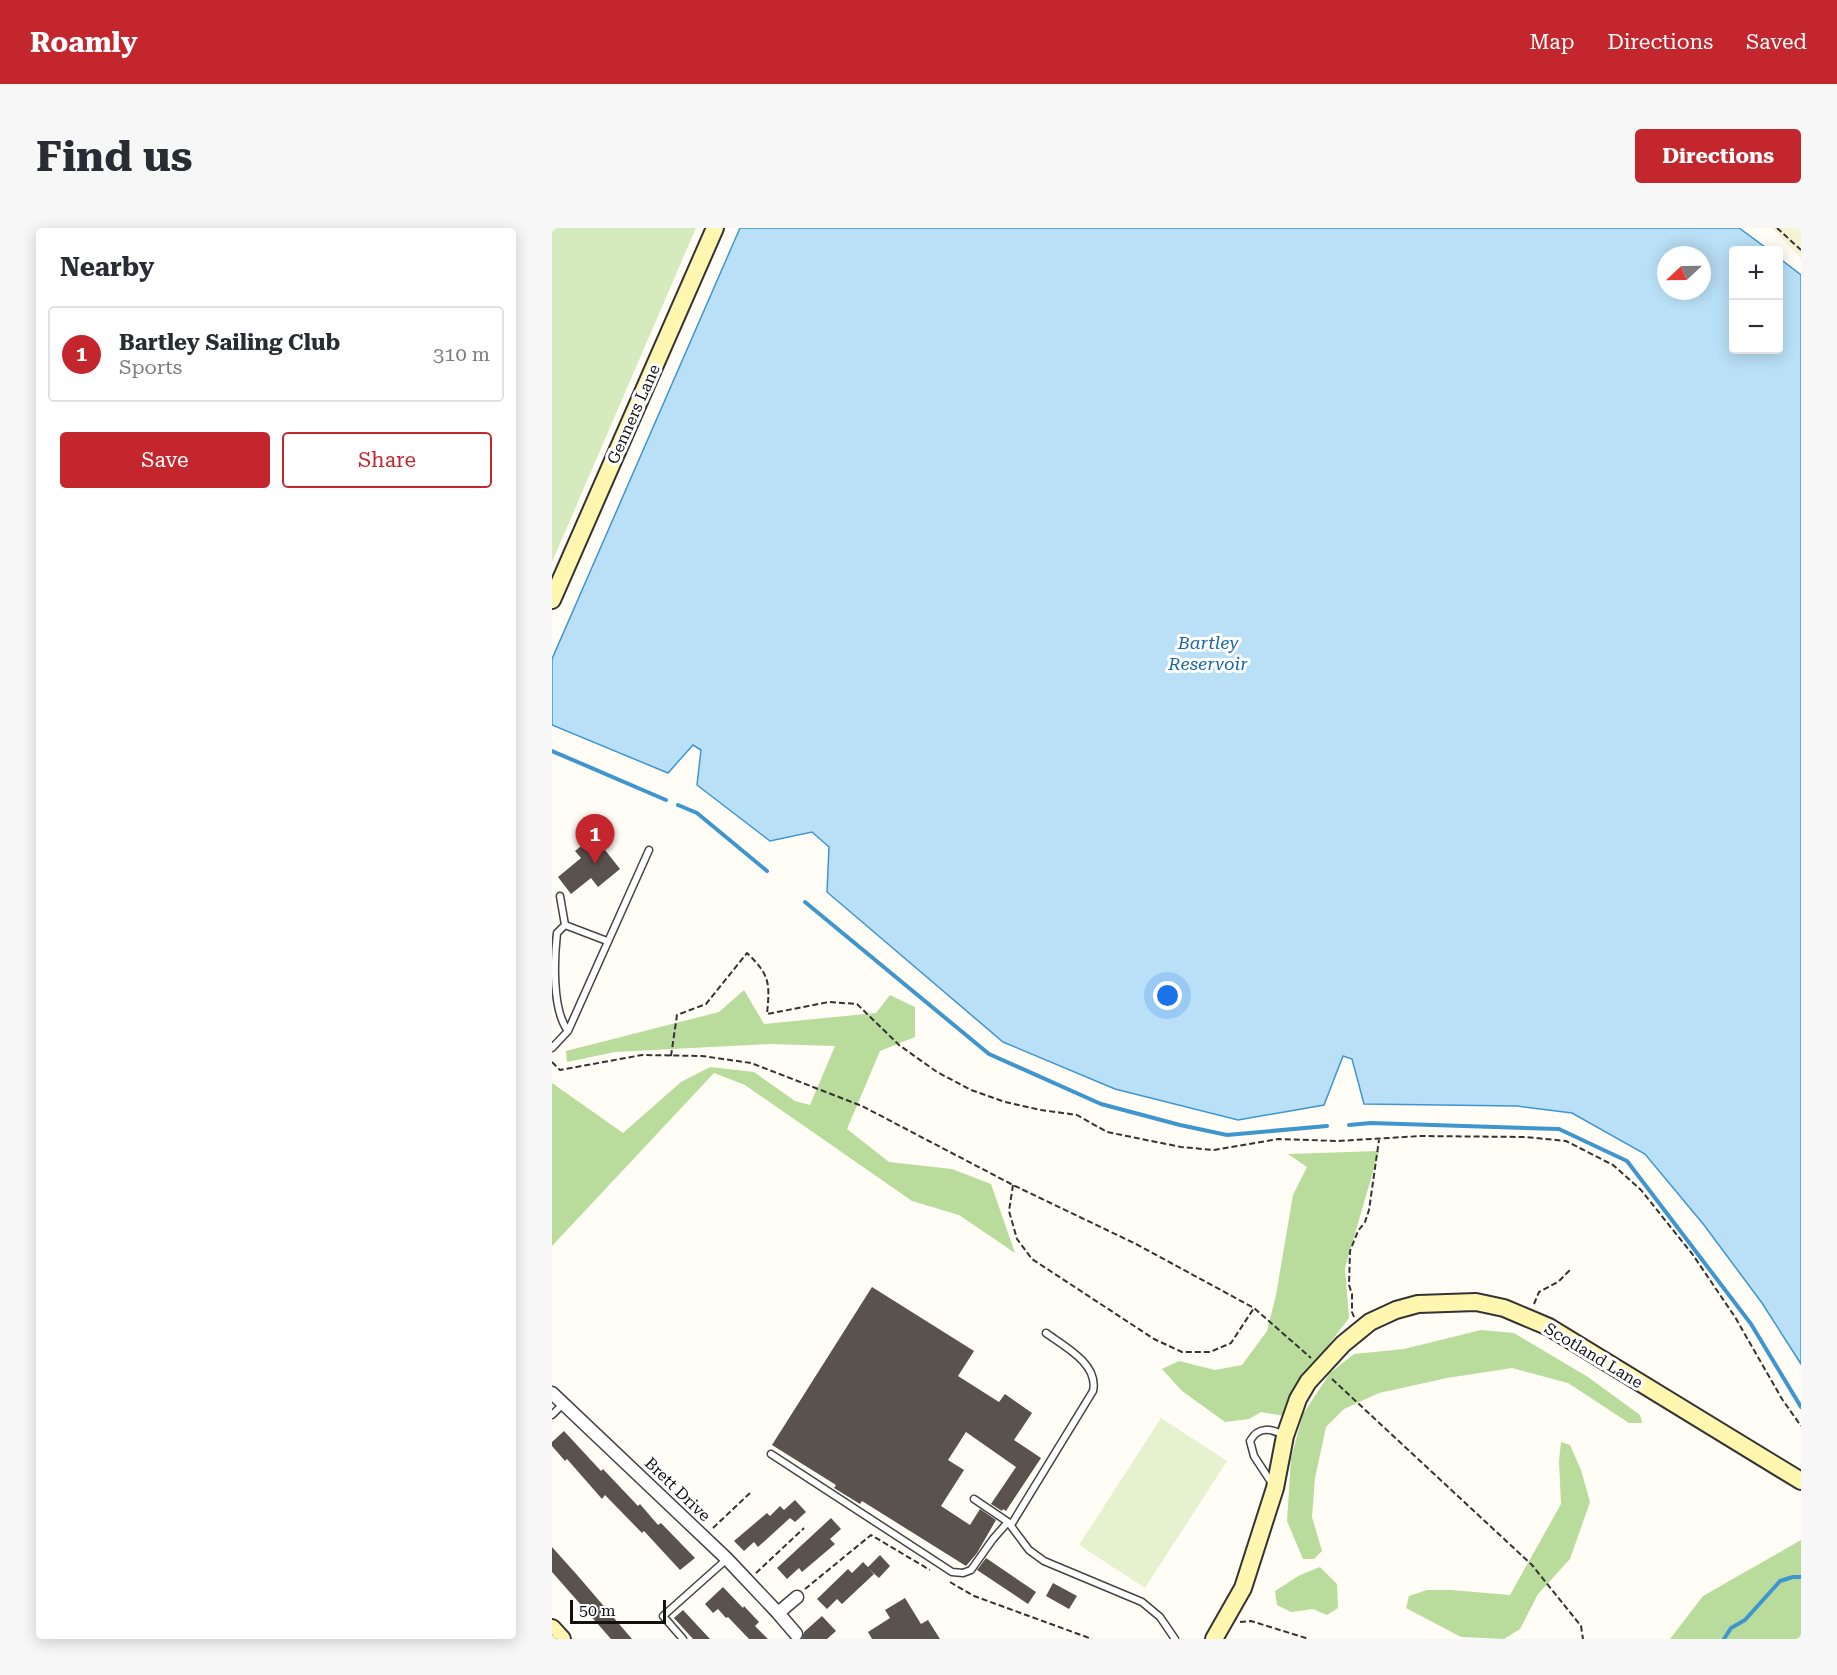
<!DOCTYPE html>
<meta charset="utf-8">
<style>
body{margin:0;font-family:"Roboto Serif",serif;background:#f7f7f7;color:#2b2b33}
.controls{position:absolute;right:18px;top:18px;display:grid;overflow:hidden;border-radius:6px;box-shadow:0 3px 15px #0003}
.controls button{width:54px;height:54px;display:grid;place-items:center;padding:0;border:0;border-bottom:2px solid #e1e1e2;background:#fff;color:#2b2b33;font:30px sans-serif}
.compass{position:absolute;left:1105px;top:18px;width:54px;height:54px;border-radius:50%;background:#fff;box-shadow:0 3px 15px #0003;rotate:248deg}
.scale{position:absolute;left:18px;bottom:15px;width:96px;box-sizing:border-box;padding-left:6px;border:3px solid #111;border-top:0;font-size:16px;line-height:21px;white-space:nowrap;color:#111;-webkit-text-stroke:4px #fff;paint-order:stroke}
.you{position:absolute;left:616px;top:768px;width:21px;height:21px;margin:-15px;border:4px solid #fff;border-radius:50%;background:#1a73e8;box-shadow:0 0 0 9px #1a73e833}
.badge{display:grid;place-items:center;width:39px;height:39px;border-radius:50%;background:#c4262e;color:#fff;font-size:20px;font-weight:700}
.pin{position:absolute;translate:-50% -50px;filter:drop-shadow(0 2px 3px #0008)}
.pin::after{content:'';position:absolute;top:32px;width:21px;height:18px;background:inherit;clip-path:polygon(0 0,100% 0,50% 100%)}
.list{margin:0;padding:0;list-style:none}
h2{display:flex;justify-content:space-between;align-items:center;height:78px;margin:0;padding:0 24px;font-size:26px}
h2 small{font-size:20px;font-weight:400;color:#7c7c81}
.list li{display:grid;grid-template-columns:39px 1fr auto;gap:18px;align-items:center;box-sizing:border-box;height:96px;margin:0 12px 12px;padding:0 12px;border:2px solid #e1e1e2;border-radius:6px}
.list b{display:block;font-size:22px;white-space:nowrap}
.list p{margin:0;font-size:20px;white-space:nowrap;color:#7c7c81}
.list em{font-size:20px;font-style:normal;color:#7c7c81}
.actions{display:flex;gap:12px;padding:18px 24px}
.actions a{flex:1;padding:14px 0;border:2px solid #c4262e;border-radius:6px;text-align:center;font-size:21px;color:#c4262e}
.actions .main{background:#c4262e;color:#fff}
.map{position:relative;flex:none;width:1249px;height:1411px;overflow:hidden;border-radius:6px}
header{display:flex;align-items:center;gap:36px;box-sizing:border-box;height:84px;padding:0 30px;background:#c4262e;color:#fff}
header strong{font-size:28px}
nav{display:flex;gap:33px;margin-inline-start:auto;font-size:21px}
.intro{display:flex;align-items:center;justify-content:space-between;box-sizing:border-box;height:144px;padding:0 36px}
h1{margin:0;font-size:42px}
.button{padding:15px 27px;border-radius:6px;background:#c4262e;color:#fff;font-size:21px;font-weight:700}
main{display:flex;gap:36px;padding:0 36px}
aside{flex:1;background:#fff;border-radius:6px;box-shadow:0 3px 15px #0003}
.map>svg:first-child{display:block}
</style>
<header>
<strong>Roamly</strong>
<nav><a>Map</a><a>Directions</a><a>Saved</a></nav>
</header>
<div class="intro"><h1>Find us</h1><a class="button">Directions</a></div>
<main>
<aside>
<h2>Nearby<small></small></h2>
<ul class="list">
<li><span class="badge">1</span><div><b>Bartley Sailing Club</b><p>Sports</p></div><em>310 m</em></li>
</ul>
<div class="actions"><a class="main">Save</a><a>Share</a></div>
</aside>
<div class="map">
<svg width="1249" height="1411" viewBox="0 0 1249 1411">
<rect width="100%" height="100%" fill="#fffdf5"/>
<path fill="#f6f3d4" d="M1220,0h29v31z"/>
<path fill="#d5ebbd" d="M0,0h144l-144,334z"/>
<path fill="#b9dc9c" d="M192,762l20,34 112,-11 14,-18 25,12v30l-35,14 -33,78 42,33 63,7 39,15 24,69 -56,-38 -47,-14 -167,-116 -31,-12 -162,173v-163l71,50 58,-51 29,-15 44,5 41,29 15,4 25,-59 -64,-2 -156,8 -48,10 -1,-11 153,-39z
M827,923l-34,117 4,50 -57,75 -8,23 -23,-4 -12,7 -24,3 -43,-31 -20,-22 17,-8 36,9 27,-5 25,-34 9,-36 17,-100 14,-28 -19,-13z
M929,1102l33,3 74,44 52,38 2,8h-13l-61,-40 -56,-15 -65,10 -68,15 -35,16 -18,18 -11,51 -3,39 10,34 -8,8h-11l-16,-38 4,-63 12,-44 27,-41 24,-19 50,-5z
M1009,1214l9,3 11,25 9,32 -20,57 -32,35 -18,35 -16,10 -43,-2 -55,-29 3,-12 18,-6h24l59,5 51,-91 -2,-43z
M1249,1312v99h-131l33,-43z
M768,1339l17,17 1,24 -11,7 -14,-6 -22,3 -14,-7 -2,-14 25,-16z"/>
<path fill="#e6f2cf" d="M609,1190l66,43 -82,127 -66,-43z"/>
<path fill="#b9e0f7" stroke="#3f96cf" stroke-width="1.5" fill-rule="evenodd" d="M188,0h999l30,22h-35v100h44l1,-92 22,17v1089l-39,-61 -58,-78 -59,-71 -73,-41 -55,-7 -153,-2 -12,-45 -9,-3 -19,49 -86,15 -123,-31 -112,-47 -176,-150 2,-45 -17,-15 -42,9 -73,-56 4,-35 -8,-5 -25,28 -116,-48v-66zM1114,27h36v36h-36z"/>
<g fill="none" stroke-linecap="round" stroke-linejoin="round">
<path stroke="#3f96cf" stroke-width="4" d="M0,523l114,49
M126,577l19,8 70,58
M253,674l184,152 112,50 79,21 47,10 100,-9
M797,897l22,-2 188,6 68,32 124,163 50,83
M1172,1411l7,-11 14,-8 35,-39 13,-4h8"/>
</g>
<path fill="#5a524d" d="M42,608l26,33 -22,18 -7,-9 -20,16 -13,-17 23,-19 -6,-7z
M320,1059l102,64 -16,25 41,26 6,-8 27,19 -18,27 27,18 -35,53 -3,-2 -1,2 -11,-7 25,-37 -50,-35 -18,28 16,10 -23,36 29,19 10,-16 16,11 -19,33 -11,13 -104,-65 -2,3 -26,-16 2,-3 -64,-40z
M12,1203l37,40 2,-2 35,37 2,-2 18,21 3,-2 34,35 -15,12 -36,-39 -2,2 -37,-38 -3,4 -35,-40 -2,2 -13,-15v-4z
M243,1272l11,12 -11,10 -5,-4 -32,29 -4,-5 -10,9 -10,-10 33,-28 3,3 10,-10 4,4z
M279,1290l10,11 -11,10 5,5 -33,28 -3,-4 -12,11 -10,-11z
M0,1319l26,29 54,63h-21l-59,-67z
M328,1327l10,11 -11,12 -11,-10 6,6 -32,30 -5,-5 -10,10 -10,-10 31,-30 4,4 11,-11 5,5z
M434,1330l50,34 -8,12 -51,-34z
M501,1355l24,13 -8,13 -23,-13z
M171,1359l20,21 1,-2 15,16 -4,4 13,13h-19l-21,-22 -2,1 -8,-9 -5,4 -8,-9z
M353,1370l16,26 7,-4 12,19h-68l-4,-7 22,-14 -5,-8z
M131,1382l27,29h-17l-19,-21z
M270,1388l14,15 -9,8h-25l2,-7z"/>
<g fill="none" stroke-linecap="round" stroke-linejoin="round">
<g stroke="#444" stroke-width="9">
<path id="lane" d="M8,668l5,29 42,16
M13,697l-8,8c-3,27 -5,77 11,98
M0,820l16,-17 81,-181
M0,1187l11,-11
M219,1226l181,118 11,1 8,-3 22,-31 15,-17
M721,1257l-19,-29 -4,-15c8,-15 22,-13 34,-5
M422,1271l34,23 21,28 15,11 98,41 18,15 15,22
M459,1297l82,-134c6,-27 -29,-45 -47,-58
M131,1411l-20,-23 64,-57"/>
</g>
<g stroke="#444" stroke-width="15">
<path id="street" d="M0,1165l175,166 51,54 19,-16
M226,1385l18,21"/>
</g>
<g stroke="#333" stroke-width="20">
<path id="secondary" d="M0,372l163,-372
M0,1400l10,11
M662,1411l29,-51 32,-100 10,-52 13,-37 10,-17 35,-38 27,-22 26,-12 22,-6 58,-2 28,6 45,19 252,154"/>
</g>
<path stroke="#333" stroke-width="2" stroke-dasharray="6 3" stroke-linecap="butt" d="M1225,0l24,22
M119,828l6,-41 29,-11 41,-51c23,22 23,30 20,61l62,-12 28,2 42,41 38,27 34,18 34,12 36,8 36,5 30,17 74,15 33,3 64,-11 60,2 83,-5 105,1 40,4 47,24 28,25 52,65 42,62 47,82 19,27
M0,834l8,8 82,-15 60,1 49,7 111,43 151,79 123,59 118,64 57,50
M461,957l-4,26 8,28 15,20 122,80 28,13h28l21,-9 23,-35
M982,1076l5,-12 19,-10 12,-12
M802,1089l-2,-5v-18l-3,-9 1,-34 8,-20 7,-9 4,-12 10,-70
M780,1151l200,186 49,61 2,13
M161,1300l37,-35
M204,1345l48,-45
M398,1354l24,14 118,43
M253,1361l66,-54 59,35
M688,1394l11,-1 58,18"/>
<use href="#lane" stroke="#fff" stroke-width="6"/>
<use href="#street" stroke="#fff" stroke-width="12"/>
<use href="#secondary" stroke="#fff6b0" stroke-width="16"/>
</g>
<g text-anchor="middle" stroke-width="6" stroke-linejoin="round" paint-order="stroke">
<g font-size="16" fill="#111" stroke="#fff">
<text transform="translate(81 186) rotate(-66)" y="6">Genners Lane</text>
<text transform="translate(1042 1127) rotate(31)" y="6">Scotland Lane</text>
<text transform="translate(126 1261) rotate(44)" y="6">Brett Drive</text>
</g>
<g font-size="18" font-style="italic" fill="#1768a6" stroke="#fff">
<text x="656" y="421">Bartley<tspan x="656" dy="21">Reservoir</tspan></text>
</g>
</g>
</svg>
<div class="controls">
<button>+</button>
<button>−</button>
</div>
<svg class="compass" viewBox="-18 -18 36 36"><path d="M0-13l5 13h-10z" fill="#e53935"/><path d="M0 13l5-13h-10z" fill="#7c7c81"/></svg>
<div class="scale">50 m</div>
<div class="you"></div>
<div class="pin badge" style="left:43px;top:636px">1</div>
</div>
</main>
